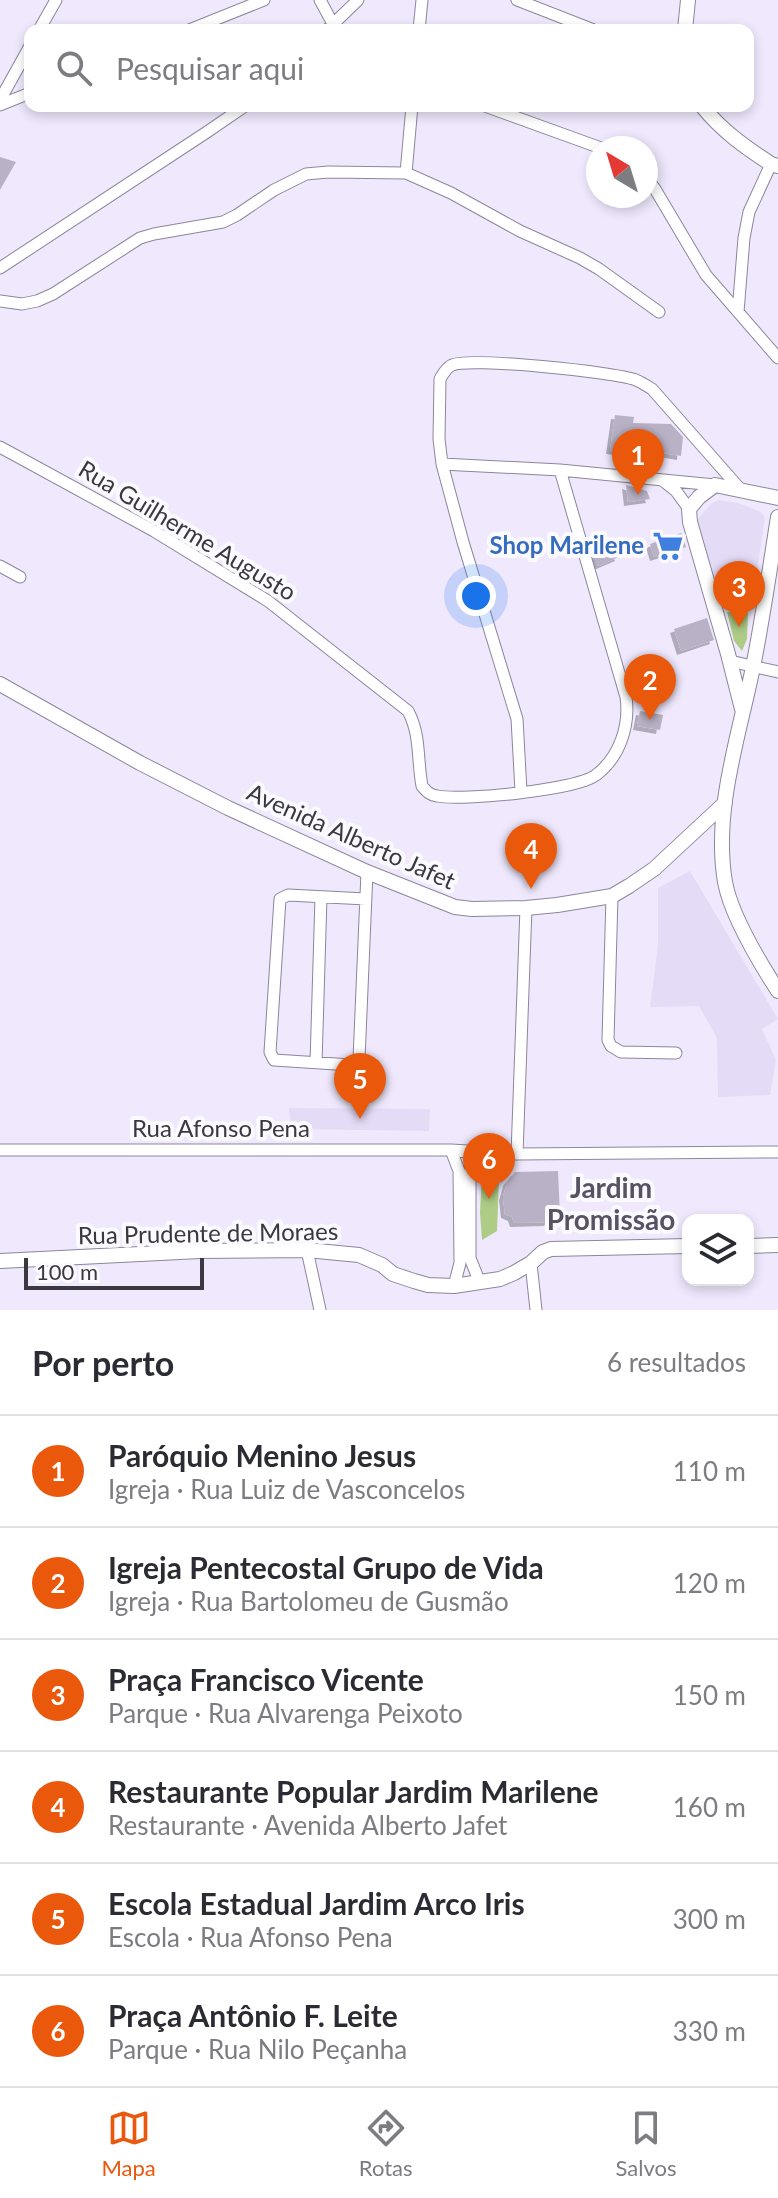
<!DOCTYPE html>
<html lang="pt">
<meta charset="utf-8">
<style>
body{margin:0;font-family:Lato,sans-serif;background:#f2f2f3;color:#2b2b33}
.controls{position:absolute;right:24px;bottom:24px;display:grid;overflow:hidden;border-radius:16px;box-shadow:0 4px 12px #0003}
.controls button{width:72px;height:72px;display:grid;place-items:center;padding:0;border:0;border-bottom:2px solid #e1e1e2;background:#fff;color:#2b2b33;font:40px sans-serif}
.compass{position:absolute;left:586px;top:136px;width:72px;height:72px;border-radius:50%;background:#fff;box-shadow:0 4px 12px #0003;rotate:322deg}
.scale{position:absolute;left:24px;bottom:20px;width:180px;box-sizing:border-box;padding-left:8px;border:4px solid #3b3841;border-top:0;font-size:22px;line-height:28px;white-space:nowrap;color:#3b3841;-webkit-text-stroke:6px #fbfafe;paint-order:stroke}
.you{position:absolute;left:476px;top:596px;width:28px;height:28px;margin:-20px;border:6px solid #fff;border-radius:50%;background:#1a73e8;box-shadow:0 0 0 12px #1a73e833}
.badge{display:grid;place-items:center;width:52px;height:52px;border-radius:50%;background:#ea580c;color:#fff;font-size:26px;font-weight:700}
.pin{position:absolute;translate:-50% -66px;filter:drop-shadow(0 2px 4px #0008)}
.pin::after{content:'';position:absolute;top:42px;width:28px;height:24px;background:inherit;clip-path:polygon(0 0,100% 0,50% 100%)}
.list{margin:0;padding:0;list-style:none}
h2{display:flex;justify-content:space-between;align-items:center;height:104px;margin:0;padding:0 32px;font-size:34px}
h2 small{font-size:26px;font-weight:400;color:#7c7c81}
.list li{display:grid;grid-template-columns:52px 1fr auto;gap:24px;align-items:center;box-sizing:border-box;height:112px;padding:0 32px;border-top:2px solid #e1e1e2}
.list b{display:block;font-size:30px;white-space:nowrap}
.list p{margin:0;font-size:26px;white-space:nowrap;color:#7c7c81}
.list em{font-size:26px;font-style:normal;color:#7c7c81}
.icon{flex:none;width:44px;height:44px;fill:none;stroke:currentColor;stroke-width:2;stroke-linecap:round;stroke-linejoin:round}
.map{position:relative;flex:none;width:778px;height:1310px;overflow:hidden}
.search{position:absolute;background:#fff;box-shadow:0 4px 12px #0003;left:24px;right:24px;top:24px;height:88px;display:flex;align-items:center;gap:20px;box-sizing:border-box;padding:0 28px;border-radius:16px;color:#7c7c81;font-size:30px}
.sheet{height:776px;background:#fff}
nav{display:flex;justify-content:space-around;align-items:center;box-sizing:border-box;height:112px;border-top:2px solid #e1e1e2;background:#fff;font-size:22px;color:#7c7c81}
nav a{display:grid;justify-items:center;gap:4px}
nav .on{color:#ea580c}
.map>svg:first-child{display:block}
</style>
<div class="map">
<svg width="778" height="1310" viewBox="0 0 778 1310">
<defs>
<filter id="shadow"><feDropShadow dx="-4" dy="4" stdDeviation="0" flood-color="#0004"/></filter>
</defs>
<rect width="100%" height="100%" fill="#f0e9fe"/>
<path fill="#e4dbf7" d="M719,500l19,3 23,9 4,6 -13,86 -28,-1 -26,-71 -2,-11 16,-18z
M690,871l88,148 -16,10 14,31 -6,35 -52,2 -1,-59 -18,-32 -49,1 8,-62v-57z
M289,1108l141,1 -1,22 -138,-2z"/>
<path fill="#aecc86" d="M727,612l21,1 -1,26 -5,12 -8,-10z
M489,1166l18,1 -8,13 -2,51 -15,9 -2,-27 2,-42z"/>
<path fill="#b9b2c6" filter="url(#shadow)" d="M0,157l16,5 -16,28z
M615,415l19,2 -1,6 38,1 12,13 -2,19 -29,-5 -1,8 -16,-4v-2l-25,-3z
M626,485l21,6 3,8 -22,3z
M681,533l5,14 -32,10 -4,-13z
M612,540l7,17 -21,9 -6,-18z
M707,618l7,22 -33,11 -7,-22z
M640,711l23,4 -3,15 -23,-4z
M558,1171l2,44h-8l-4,7 -34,1 -2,-6 -7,-3 -2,-17 4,-15 8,-10z"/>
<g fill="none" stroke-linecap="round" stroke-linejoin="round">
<g stroke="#8c8699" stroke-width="13">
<path id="minor" d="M320,0l13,24
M517,0l77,30
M39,30l17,-30
M189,30l75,-30
M327,30l31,-30
M419,30l3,-30
M0,100l30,-54
M0,105l30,-12
M485,106l116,42
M406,173l6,-67
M646,177l9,12 51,86 72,83
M0,268l207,-136 38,-26
M0,301l22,3 15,-3 16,-7 87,-56 14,-4 69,-12 14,-7 37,-25 32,-16 22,-2 78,1 45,20 69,38 60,27 19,11 60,43
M738,312l6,-74 5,-26 22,-48
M0,447l154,84 114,70 140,110c13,24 9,49 14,75 5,6 8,9 15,10 25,5 140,-6 159,-21 24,-18 34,-50 30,-78l-66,-227
M442,464l118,6 155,15
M662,480l14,11 13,18
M0,566l20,11
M730,661l48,11
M521,791l-4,-72 -54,-177 -21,-78 -3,-25 1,-60c3,-5 6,-11 12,-14 18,-8 162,7 184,15 5,2 11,6 16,9l89,101
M612,896l-4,144 3,6 10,6 55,1
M366,899l-78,-4 -8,4 -10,153 4,8 77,5 7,-3 1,-3 8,-187
M316,1063l5,-166
M0,1150h451l66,4 261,-2
M451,1150l8,21 1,92 -6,23
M517,1154l9,-246
M307,1250l13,60
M531,1263l5,47
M480,1283l-10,-25v-87l1,-6 13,-14"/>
</g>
<g stroke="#8c8699" stroke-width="16">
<path id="tertiary" d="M685,30l3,-30
M702,106c20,25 43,41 69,58l7,2
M778,517c-8,50 -15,100 -25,150 -14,69 -40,144 -28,215 6,33 35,81 53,109
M0,684l140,79 88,45 139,64 88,35 17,2 54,-1 31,-3 55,-9 17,-10 25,-17 71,-66
M742,709l-14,-55 -38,-132 -1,-13 10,-12 16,-12 63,13
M748,1246l30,-1
M0,1261l200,-10 107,-1 52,5 23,10 11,9 21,7 14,4 26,1 46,-7 14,-6 17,-10 12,-11 8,-3 137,-3"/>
</g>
<use href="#minor" stroke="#fff" stroke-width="11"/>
<use href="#tertiary" stroke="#fff" stroke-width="14"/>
</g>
<defs>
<g id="supermarket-bare" transform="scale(2.4)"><path d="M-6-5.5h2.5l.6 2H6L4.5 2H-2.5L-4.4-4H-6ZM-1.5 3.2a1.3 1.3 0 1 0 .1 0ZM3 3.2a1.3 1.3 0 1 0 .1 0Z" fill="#3f7fe0" stroke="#fbfafe" stroke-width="2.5" paint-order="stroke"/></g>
</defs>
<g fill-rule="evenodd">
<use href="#supermarket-bare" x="668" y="546"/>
</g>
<g text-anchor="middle" stroke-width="8" stroke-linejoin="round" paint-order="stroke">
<g font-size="24" fill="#3b3841" stroke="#fbfafe">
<text transform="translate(187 531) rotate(31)" y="8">Rua Guilherme Augusto</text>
<text transform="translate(351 837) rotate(24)" y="8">Avenida Alberto Jafet</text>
<text x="221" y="1137">Rua Afonso Pena</text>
<text transform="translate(208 1234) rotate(-1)" y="8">Rua Prudente de Moraes</text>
</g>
<g font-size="24" font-weight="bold" fill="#366cbe" stroke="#fbfafe" text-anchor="end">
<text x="644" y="554">Shop Marilene</text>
</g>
<g font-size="28" font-weight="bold" fill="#585264" stroke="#fbfafe">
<text x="611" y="1198">Jardim<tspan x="611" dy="32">Promissão</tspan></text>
</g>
</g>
</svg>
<div class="controls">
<button><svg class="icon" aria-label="layers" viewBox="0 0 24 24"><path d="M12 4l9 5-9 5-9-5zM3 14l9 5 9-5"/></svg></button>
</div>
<svg class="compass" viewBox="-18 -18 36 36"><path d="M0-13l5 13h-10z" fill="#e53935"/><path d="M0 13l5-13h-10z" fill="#7c7c81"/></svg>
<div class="scale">100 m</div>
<div class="you"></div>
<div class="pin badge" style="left:638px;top:495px">1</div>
<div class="pin badge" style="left:650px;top:720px">2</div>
<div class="pin badge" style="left:739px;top:627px">3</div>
<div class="pin badge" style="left:531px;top:889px">4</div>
<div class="pin badge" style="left:360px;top:1119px">5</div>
<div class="pin badge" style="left:489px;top:1199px">6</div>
<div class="search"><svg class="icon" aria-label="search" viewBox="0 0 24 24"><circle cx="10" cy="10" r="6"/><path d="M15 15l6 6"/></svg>Pesquisar aqui</div>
</div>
<section class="sheet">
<h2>Por perto<small>6 resultados</small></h2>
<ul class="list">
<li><span class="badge">1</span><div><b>Paróquio Menino Jesus</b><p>Igreja · Rua Luiz de Vasconcelos</p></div><em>110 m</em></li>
<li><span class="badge">2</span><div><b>Igreja Pentecostal Grupo de Vida</b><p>Igreja · Rua Bartolomeu de Gusmão</p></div><em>120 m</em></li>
<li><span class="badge">3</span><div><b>Praça Francisco Vicente</b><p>Parque · Rua Alvarenga Peixoto</p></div><em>150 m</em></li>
<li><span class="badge">4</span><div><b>Restaurante Popular Jardim Marilene</b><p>Restaurante · Avenida Alberto Jafet</p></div><em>160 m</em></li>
<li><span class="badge">5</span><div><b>Escola Estadual Jardim Arco Iris</b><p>Escola · Rua Afonso Pena</p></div><em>300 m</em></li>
<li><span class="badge">6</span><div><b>Praça Antônio F. Leite</b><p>Parque · Rua Nilo Peçanha</p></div><em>330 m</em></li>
</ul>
</section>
<nav>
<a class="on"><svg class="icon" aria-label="map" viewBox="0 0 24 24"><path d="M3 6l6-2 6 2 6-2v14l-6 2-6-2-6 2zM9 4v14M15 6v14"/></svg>Mapa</a>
<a><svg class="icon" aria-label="directions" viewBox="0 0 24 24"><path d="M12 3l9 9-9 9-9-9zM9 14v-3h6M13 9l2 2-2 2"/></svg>Rotas</a>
<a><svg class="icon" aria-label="saved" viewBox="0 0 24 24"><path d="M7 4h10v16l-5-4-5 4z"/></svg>Salvos</a>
</nav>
